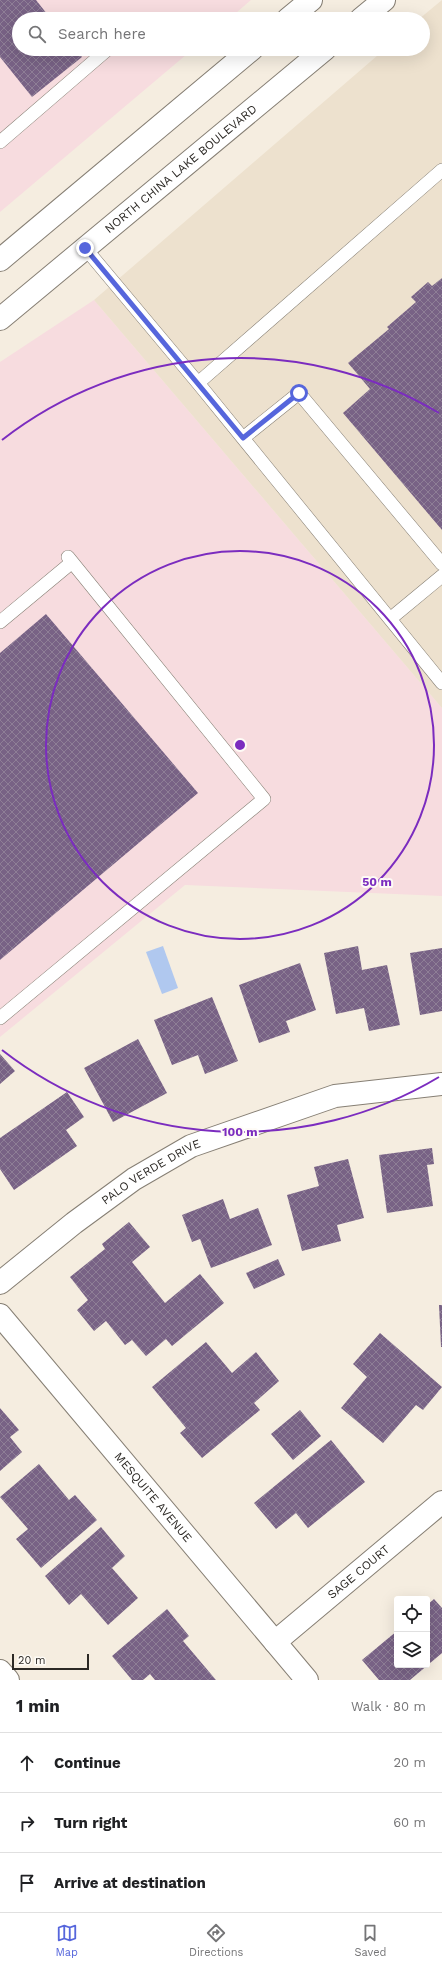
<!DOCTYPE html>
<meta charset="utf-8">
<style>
body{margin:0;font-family:"Work Sans",sans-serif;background:#f2f2f2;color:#202124}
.controls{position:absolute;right:12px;bottom:12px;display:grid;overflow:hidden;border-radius:4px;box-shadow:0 4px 16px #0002}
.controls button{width:36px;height:36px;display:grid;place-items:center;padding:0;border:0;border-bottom:1px solid #e0e0e0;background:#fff;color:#202124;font:20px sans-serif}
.scale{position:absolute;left:12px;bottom:10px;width:77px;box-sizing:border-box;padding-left:4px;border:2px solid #2c2925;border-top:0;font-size:11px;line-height:14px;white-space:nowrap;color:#2c2925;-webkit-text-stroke:3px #fefbf6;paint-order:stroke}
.stop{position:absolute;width:12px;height:12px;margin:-9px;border:3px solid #5666dc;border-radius:50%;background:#fff}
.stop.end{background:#5666dc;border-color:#fff;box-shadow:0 1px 4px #0008}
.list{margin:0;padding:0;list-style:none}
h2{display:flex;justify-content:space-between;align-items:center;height:52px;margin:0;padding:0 16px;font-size:17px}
h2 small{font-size:13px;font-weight:400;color:#757577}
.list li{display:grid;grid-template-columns:26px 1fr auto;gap:12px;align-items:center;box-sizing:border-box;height:60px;padding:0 16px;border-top:1px solid #e0e0e0}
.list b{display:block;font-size:15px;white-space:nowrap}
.list em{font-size:13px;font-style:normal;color:#757577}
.icon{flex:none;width:22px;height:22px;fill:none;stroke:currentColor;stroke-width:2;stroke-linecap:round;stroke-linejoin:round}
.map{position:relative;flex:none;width:442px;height:1680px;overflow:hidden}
.search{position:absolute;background:#fff;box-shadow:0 4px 16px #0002;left:12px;right:12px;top:12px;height:44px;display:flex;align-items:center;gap:10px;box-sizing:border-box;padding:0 14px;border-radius:22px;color:#757577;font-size:15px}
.sheet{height:232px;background:#fff}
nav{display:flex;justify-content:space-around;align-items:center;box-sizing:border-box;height:56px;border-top:1px solid #e0e0e0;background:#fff;font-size:11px;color:#757577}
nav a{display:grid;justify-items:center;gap:2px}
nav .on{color:#5666dc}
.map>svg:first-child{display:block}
</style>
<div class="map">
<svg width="442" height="1680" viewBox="0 0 442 1680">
<defs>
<pattern id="building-cross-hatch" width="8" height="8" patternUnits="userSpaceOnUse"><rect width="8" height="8" fill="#786285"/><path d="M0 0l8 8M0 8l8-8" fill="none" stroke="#8e7e96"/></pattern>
</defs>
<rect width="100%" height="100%" fill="#f5ede0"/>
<path fill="#f7dcdf" d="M0,0h251l-22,19h-210v30h174l-193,163z
M94,300l348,408v188l-257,-11 -185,152v-675z"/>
<path fill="#ede1ce" d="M442,0v708l-348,-408 291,-251h38v-30h-4z"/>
<path fill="#b0c8ef" d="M163,946l15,42 -16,6 -16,-42z"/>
<path fill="url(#building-cross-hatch)" d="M0,0h36l15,19h-32v30h56l7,8 -50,40 -32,-40z
M442,278v252l-99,-117 27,-24 -22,-26 41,-34 -2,-2 29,-25 -5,-5 17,-15 4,4z
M46,614l152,179 -198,167v-307z
M358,946l4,24 25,-5 13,60 -31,6 -5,-23 -28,6 -12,-61z
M442,948v63l-22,4 -10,-62z
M300,963l16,47 -30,11 4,11 -31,11 -20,-58z
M212,997l26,64 -33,13 -7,-19 -26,10 -18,-45z
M138,1039l29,54 -54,29 -29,-54z
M0,1054l15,17 -15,13z
M67,1092l17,25 -18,13 11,16 -63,44 -14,-21v-31z
M432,1148l2,16 -7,1 6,41 -46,7 -8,-58z
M348,1159l16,59 -27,7 4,16 -39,10 -15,-56 32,-9 -5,-19z
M223,1199l7,20 28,-11 14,37 -61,23 -11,-29 -8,3 -10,-27z
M129,1222l21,25 -18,15 33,41 35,-29 24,29 -52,43 -6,-7 -20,17 -14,-16 -7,5 -19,-24 -12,10 -17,-21 11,-10 -18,-23 35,-28 -3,-5z
M278,1259l7,16 -31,14 -8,-16z
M439,1305h3v42h-1z
M380,1333l62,54 -19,23 -7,-5 -33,38 -42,-35 26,-31 -14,-13z
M206,1342l26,31 24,-21 23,29 -25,22 6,7 -58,48 -22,-25 6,-5 -34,-41z
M0,1408l19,22 -9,7 12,15 -22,19z
M300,1410l21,26 -28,24 -22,-26z
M331,1440l34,42 -57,46 -12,-15 -20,16 -22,-26z
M39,1464l30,36 6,-5 22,25 -56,48 -25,-29 12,-10 -28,-32z
M101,1527l24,29 -13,12 26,30 -30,27 -27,-31 -12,11 -24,-29z
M434,1599l8,9v45l-32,27h-31l-17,-20 35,-29v34h30v-60z
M167,1609l22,27 -6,5 33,39h-61l-5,-6 -7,6h-11l-20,-24z"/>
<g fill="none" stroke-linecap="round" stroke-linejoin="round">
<g stroke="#867f74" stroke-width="14">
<path id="lane" d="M0,142l108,-93
M85,248l113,135 244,300
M198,383l244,-213
M243,438l56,-45 143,171
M390,619l52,-43
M0,622l71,-59
M0,1018l264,-219 -196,-242"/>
</g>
<g stroke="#867f74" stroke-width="24">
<g id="street">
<path id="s1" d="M0,1283l74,-60 60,-44 57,-33 144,-50 107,-12"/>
<path id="s2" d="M0,1315l307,365"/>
<path id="s3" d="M275,1642l167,-140"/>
</g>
</g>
<g stroke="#867f74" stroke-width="24">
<path id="secondary" d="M0,1671l8,9"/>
</g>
<g stroke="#867f74" stroke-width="24">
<g id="primary">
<path d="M288,19l23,-19"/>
<path d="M361,19l23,-19"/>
<path d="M0,260l252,-211"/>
<path id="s4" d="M0,319l325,-270"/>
</g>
</g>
<use href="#lane" stroke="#fff" stroke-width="13"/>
<use href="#street" stroke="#fff" stroke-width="22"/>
<use href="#secondary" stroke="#fff" stroke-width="22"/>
<use href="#primary" stroke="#fff" stroke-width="22"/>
</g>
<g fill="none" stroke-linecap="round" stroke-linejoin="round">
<path stroke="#5666dc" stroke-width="5" d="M85,248l158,190 56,-45"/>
</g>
<g fill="none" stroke="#7b2cbf" stroke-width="2">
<circle cx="240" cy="745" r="194"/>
<path d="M439 1077A387 387 0 0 1 2 1050M2 440A387 387 0 0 1 439 413"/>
</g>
<g text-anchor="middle" stroke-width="4" stroke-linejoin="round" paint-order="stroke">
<g font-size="12" fill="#2c2925" stroke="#fefbf6">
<text dy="4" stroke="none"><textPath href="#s4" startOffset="235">NORTH CHINA LAKE BOULEVARD</textPath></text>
<text dy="4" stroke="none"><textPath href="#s1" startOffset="188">PALO VERDE DRIVE</textPath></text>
<text dy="4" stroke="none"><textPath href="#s2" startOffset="238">MESQUITE AVENUE</textPath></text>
<text dy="4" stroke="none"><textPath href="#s3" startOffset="109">SAGE COURT</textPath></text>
</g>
</g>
<circle cx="240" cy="745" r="6" fill="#7b2cbf" stroke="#fefbf6" stroke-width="2"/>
<g font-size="12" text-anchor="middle" font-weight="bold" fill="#7b2cbf" stroke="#fefbf6" stroke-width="4" stroke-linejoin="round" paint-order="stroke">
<text x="377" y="886">50 m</text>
<text x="240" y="1136">100 m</text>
</g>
</svg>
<div class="controls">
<button><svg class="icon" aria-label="locate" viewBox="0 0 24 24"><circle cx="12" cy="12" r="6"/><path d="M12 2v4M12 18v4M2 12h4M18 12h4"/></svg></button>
<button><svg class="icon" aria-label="layers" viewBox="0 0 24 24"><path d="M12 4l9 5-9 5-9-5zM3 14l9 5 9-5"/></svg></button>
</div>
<div class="scale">20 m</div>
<div class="stop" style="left:299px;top:393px"></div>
<div class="stop end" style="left:85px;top:248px"></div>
<div class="search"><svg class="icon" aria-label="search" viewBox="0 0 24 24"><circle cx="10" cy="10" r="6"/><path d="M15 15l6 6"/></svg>Search here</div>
</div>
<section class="sheet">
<h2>1 min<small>Walk · 80 m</small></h2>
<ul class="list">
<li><svg class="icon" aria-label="ahead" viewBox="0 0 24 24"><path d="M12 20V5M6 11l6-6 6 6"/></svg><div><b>Continue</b></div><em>20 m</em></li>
<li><svg class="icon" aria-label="right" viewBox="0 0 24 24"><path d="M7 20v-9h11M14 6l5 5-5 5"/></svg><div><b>Turn right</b></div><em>60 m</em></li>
<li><svg class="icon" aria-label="arrive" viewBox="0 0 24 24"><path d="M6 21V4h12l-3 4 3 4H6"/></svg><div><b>Arrive at destination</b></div></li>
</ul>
</section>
<nav>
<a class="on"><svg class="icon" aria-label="map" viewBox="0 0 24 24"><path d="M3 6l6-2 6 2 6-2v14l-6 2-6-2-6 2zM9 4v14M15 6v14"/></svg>Map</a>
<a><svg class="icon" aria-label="directions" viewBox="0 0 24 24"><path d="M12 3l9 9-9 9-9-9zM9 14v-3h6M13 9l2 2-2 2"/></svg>Directions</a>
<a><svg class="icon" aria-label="saved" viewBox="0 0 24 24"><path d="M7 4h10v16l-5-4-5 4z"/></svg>Saved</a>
</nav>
